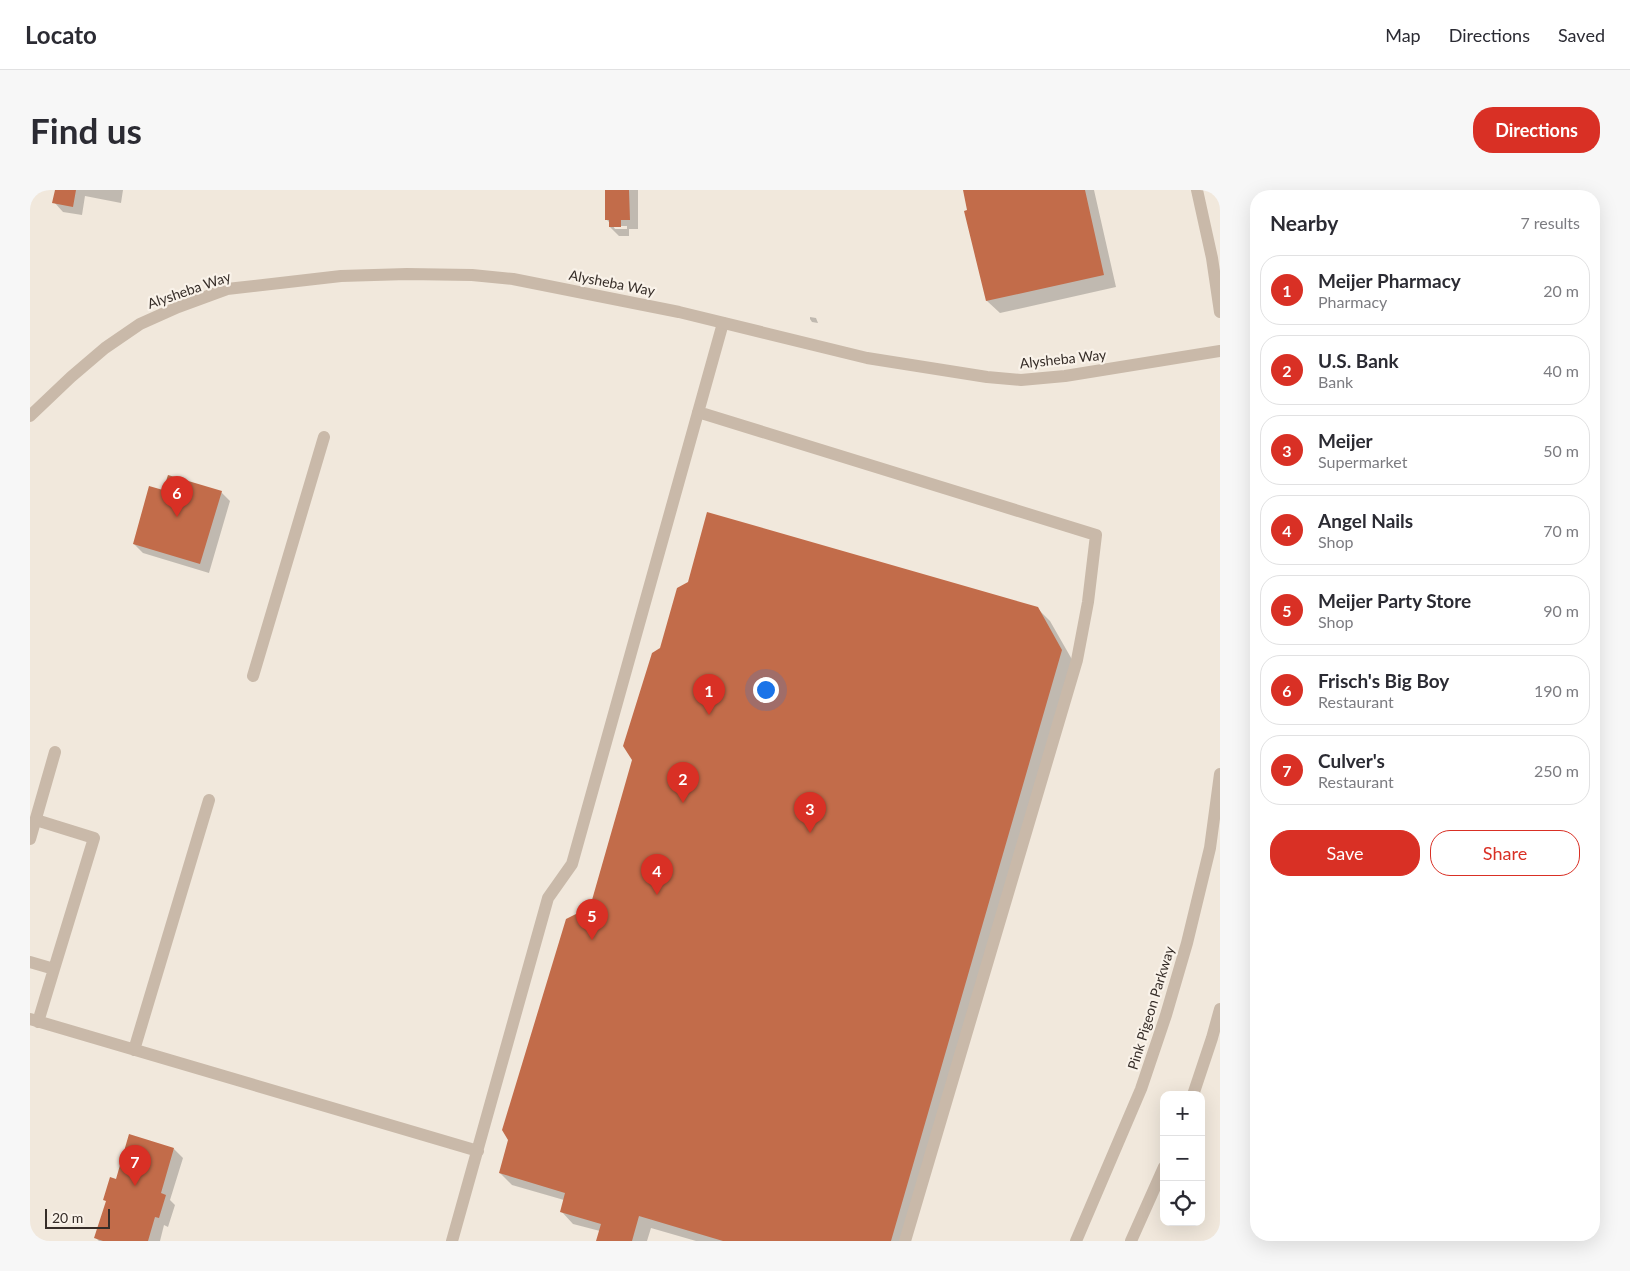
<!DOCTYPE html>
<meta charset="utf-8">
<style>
body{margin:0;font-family:Lato,sans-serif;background:#f7f7f7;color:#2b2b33}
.controls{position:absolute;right:15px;bottom:15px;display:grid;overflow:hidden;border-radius:10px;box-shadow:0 5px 20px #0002}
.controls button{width:45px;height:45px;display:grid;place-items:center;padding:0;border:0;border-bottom:1px solid #e1e1e2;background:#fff;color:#2b2b33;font:25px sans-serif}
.scale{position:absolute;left:15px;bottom:12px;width:65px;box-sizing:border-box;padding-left:5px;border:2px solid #362d28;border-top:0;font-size:14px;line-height:18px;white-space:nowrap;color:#362d28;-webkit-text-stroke:4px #f9f2e9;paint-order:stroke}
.you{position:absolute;left:735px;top:499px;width:18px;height:18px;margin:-12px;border:4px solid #fff;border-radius:50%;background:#1a73e8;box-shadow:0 0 0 8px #1a73e833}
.badge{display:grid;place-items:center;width:32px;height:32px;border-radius:50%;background:#d93025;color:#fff;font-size:16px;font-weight:700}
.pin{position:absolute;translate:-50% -41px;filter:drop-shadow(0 1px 2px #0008)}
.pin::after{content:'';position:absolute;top:26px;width:18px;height:15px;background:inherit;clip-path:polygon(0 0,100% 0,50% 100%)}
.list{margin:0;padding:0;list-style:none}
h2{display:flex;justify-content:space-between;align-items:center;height:65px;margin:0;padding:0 20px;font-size:21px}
h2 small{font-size:16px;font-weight:400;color:#7c7c81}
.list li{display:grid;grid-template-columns:32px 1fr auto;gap:15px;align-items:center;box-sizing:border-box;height:70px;margin:0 10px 10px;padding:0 10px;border:1px solid #e1e1e2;border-radius:20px}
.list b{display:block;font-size:19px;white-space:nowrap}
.list p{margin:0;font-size:16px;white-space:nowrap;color:#7c7c81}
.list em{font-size:16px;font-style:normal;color:#7c7c81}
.actions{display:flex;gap:10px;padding:15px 20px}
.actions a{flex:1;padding:11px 0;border:1px solid #d93025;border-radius:20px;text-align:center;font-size:18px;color:#d93025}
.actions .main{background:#d93025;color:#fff}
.icon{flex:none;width:28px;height:28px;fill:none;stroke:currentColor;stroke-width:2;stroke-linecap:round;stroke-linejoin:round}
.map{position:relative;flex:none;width:1190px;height:1051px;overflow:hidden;border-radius:20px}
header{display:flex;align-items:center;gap:30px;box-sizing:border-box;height:70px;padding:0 25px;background:#fff;border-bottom:1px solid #e1e1e2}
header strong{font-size:24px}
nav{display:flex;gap:28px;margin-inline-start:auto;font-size:18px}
.intro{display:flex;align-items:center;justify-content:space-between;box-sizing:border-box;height:120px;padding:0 30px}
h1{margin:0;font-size:35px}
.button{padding:12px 22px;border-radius:20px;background:#d93025;color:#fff;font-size:18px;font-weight:700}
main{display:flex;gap:30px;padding:0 30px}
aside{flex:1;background:#fff;border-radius:20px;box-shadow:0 5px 20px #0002}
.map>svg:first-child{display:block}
</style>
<header>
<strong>Locato</strong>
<nav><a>Map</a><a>Directions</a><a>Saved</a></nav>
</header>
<div class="intro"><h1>Find us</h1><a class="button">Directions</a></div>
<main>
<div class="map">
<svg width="1190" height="1051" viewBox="0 0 1190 1051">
<rect width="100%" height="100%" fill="#f1e8dc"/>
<path fill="#0003" fill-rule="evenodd" d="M26,0h67l-2,13 -36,-7 -3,19 -19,-3 -9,-10z
M576,0h32v39h-9v7h-10l-9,-9v-4l-3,-3zM583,36h14v3h-12z
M934,0h130l22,97 -116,26 -13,-12 -21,-89 3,-1z
M780,127l6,1 2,5 -6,-1 -2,-3z
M134,302h57l9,9 -21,72 -66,-20 -9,-9z
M1007,418l13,13 24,42 -167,578h-211l-45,-13 -4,13h-49l2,-10 -27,-7 -12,-13 3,-11 -52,-15 -12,-12 91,-265z
M144,959l9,9 -13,42 5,5 -7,22 -4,-2 -4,16h-61l-3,-3 20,-58z"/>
<path fill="#c26c4a" d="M25,0h21l-3,17 -21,-4z
M575,0h24l1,30h-9v7h-12v-7h-4z
M933,0h122l19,85 -118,26 -22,-90 3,-1z
M138,285l54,16 -22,73 -67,-20 16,-58 14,4z
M677,322l331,95 24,43 -171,591h-168l-84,-25 -7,25h-36l5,-17 -41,-12 5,-19 -66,-20 9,-33 -6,-10 64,-211 24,-12 42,-147 -9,-14 29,-93 8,-5 17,-60 11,-6z
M99,944l45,14 -13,45 5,2 -7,23 -4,-1 -7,24h-45l-9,-3 12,-37 -3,-1 7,-23 6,2z"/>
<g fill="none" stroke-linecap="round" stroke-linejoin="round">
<path stroke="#c9b9a9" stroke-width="12" d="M668,222l398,123 -8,67 -11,58 -172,581
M223,486l71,-239
M6,630l58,18 -40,131
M0,649l25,-87
M0,772l24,7 -16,53
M0,829l448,132
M104,860l75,-250
M422,1051l96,-343 24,-34 151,-541"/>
<path stroke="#c9b9a9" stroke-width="12" d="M1167,0l15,68 8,54
M0,226l41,-39 34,-29 35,-24 38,-17 49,-18 114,-13 66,-2 65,1 41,4 166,33 188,46 120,19 34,3 44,-4 155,-25
M1163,905l19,-57 8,-29
M1046,1051l65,-152 25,-74 21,-72 23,-95 10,-74
M1101,1051l33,-74"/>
</g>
<g text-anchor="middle" stroke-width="4.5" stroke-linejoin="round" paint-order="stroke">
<g font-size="14" fill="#362d28" stroke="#f9f2e9">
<text transform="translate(582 93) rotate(11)" y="5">Alysheba Way</text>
<text transform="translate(159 100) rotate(-19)" y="5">Alysheba Way</text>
<text transform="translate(1033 169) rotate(-6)" y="5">Alysheba Way</text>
<text transform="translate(1121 818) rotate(-73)" y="5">Pink Pigeon Parkway</text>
</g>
</g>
</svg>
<div class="controls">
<button>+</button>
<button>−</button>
<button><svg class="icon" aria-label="locate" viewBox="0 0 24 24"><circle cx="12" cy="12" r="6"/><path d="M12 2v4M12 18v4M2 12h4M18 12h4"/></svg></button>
</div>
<div class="scale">20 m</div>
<div class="you"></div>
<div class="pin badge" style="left:679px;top:525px">1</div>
<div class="pin badge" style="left:653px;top:613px">2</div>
<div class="pin badge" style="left:780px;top:643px">3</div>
<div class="pin badge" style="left:627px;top:705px">4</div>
<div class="pin badge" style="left:562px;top:750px">5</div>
<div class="pin badge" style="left:147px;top:327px">6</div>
<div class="pin badge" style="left:105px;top:996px">7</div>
</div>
<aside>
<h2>Nearby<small>7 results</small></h2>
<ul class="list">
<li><span class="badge">1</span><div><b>Meijer Pharmacy</b><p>Pharmacy</p></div><em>20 m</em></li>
<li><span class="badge">2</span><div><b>U.S. Bank</b><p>Bank</p></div><em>40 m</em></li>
<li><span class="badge">3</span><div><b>Meijer</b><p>Supermarket</p></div><em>50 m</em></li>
<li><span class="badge">4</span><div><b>Angel Nails</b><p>Shop</p></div><em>70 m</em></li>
<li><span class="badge">5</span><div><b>Meijer Party Store</b><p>Shop</p></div><em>90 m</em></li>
<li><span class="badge">6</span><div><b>Frisch's Big Boy</b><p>Restaurant</p></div><em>190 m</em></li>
<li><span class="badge">7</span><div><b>Culver's</b><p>Restaurant</p></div><em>250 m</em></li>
</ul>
<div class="actions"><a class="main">Save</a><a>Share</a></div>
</aside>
</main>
